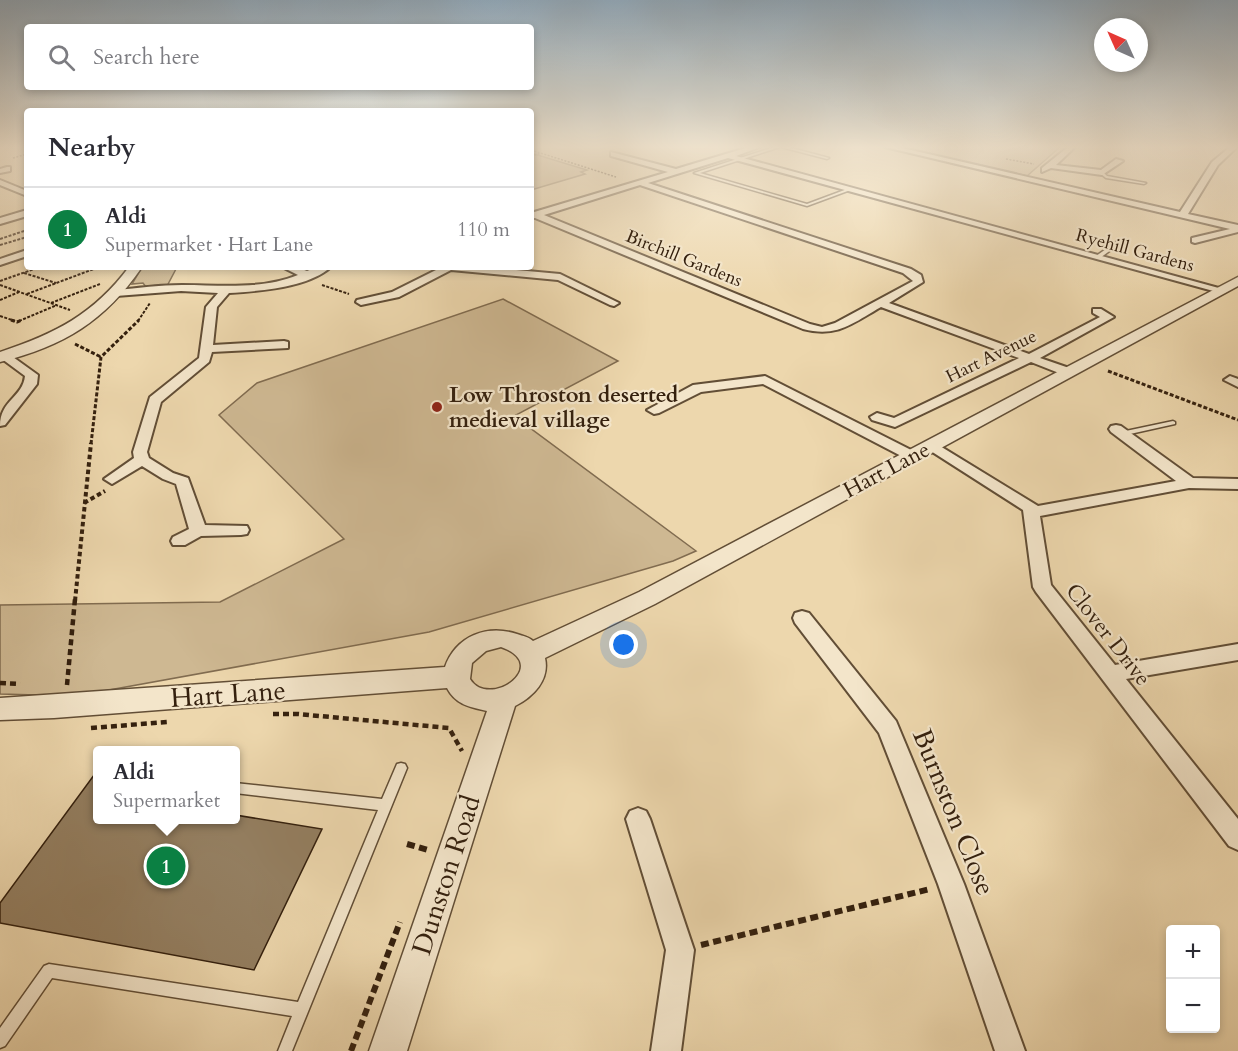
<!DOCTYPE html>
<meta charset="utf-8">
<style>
body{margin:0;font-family:Cardo,serif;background:#f7f7f7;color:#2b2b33}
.controls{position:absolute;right:18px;bottom:18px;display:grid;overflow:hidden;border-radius:6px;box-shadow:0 3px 9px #0003}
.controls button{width:54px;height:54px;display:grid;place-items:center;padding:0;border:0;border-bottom:2px solid #e1e1e2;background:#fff;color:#2b2b33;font:30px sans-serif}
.compass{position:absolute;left:1094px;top:18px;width:54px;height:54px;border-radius:50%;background:#fff;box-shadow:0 3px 9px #0003;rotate:315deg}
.you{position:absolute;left:624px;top:645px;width:21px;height:21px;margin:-15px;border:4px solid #fff;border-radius:50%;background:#1a73e8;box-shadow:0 0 0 9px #1a73e833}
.badge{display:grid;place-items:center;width:39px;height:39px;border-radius:50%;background:#0b8043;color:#fff;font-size:20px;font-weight:700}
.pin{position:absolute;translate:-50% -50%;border:3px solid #fff;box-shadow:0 2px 6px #0006}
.popup{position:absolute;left:93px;top:746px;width:147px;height:78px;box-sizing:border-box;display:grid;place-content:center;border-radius:6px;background:#fff;filter:drop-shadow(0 2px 4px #0005);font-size:20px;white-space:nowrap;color:#7c7c81}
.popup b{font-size:22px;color:#2b2b33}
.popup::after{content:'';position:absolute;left:50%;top:100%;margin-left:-12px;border:12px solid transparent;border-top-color:#fff}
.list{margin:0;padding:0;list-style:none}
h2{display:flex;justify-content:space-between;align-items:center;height:78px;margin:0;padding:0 24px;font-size:26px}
h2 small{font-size:20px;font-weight:400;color:#7c7c81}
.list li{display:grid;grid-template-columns:39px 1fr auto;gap:18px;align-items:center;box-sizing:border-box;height:84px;padding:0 24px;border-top:2px solid #e1e1e2}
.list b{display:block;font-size:22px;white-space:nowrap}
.list p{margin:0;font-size:20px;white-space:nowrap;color:#7c7c81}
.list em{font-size:20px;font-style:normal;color:#7c7c81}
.icon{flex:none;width:33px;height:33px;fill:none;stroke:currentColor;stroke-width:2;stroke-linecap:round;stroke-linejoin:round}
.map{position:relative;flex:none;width:1238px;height:1051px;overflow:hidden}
.search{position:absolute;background:#fff;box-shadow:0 3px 9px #0003;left:24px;top:24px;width:510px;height:66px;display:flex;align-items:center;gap:15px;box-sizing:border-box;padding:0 21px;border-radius:6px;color:#7c7c81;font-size:22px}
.panel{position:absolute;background:#fff;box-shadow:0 3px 9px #0003;left:24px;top:108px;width:510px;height:162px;border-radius:6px}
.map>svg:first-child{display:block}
</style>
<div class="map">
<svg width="1238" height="1051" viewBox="0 0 1238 1051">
<rect width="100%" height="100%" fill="#edd7ad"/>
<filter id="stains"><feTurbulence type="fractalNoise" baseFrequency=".00333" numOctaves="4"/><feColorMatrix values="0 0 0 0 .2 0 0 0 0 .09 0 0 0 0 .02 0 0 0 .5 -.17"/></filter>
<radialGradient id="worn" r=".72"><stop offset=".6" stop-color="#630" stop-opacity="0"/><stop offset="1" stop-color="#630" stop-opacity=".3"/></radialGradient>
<path fill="#ceb892" stroke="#816c50" stroke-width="1.5" d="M901,147h159l-33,29z
M531,153l56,17 -6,2 4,2 -54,16z
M142,267h35l-10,19 -21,1 -3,-4 -11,1z
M503,299l115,62 -104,55 182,135 -23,10 -244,71 -353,64 -76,-2v-89l220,-3 124,-63 -125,-124 38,-32z"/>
<path fill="#947f61" stroke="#34200e" stroke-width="1.5" d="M97,771v48h138v-4l87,14 -68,141 -254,-47v-20z"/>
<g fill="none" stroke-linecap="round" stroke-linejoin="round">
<g stroke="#624e36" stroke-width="3">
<path id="service" d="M774,147h6l-80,26 107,31 43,-16 3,1 -46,17 -113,-33z
M781,147h7l41,11 -2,1z
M1101,172h2l4,4 39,7 -2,1 -38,-6 -5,-4z
M1119,240l4,1 -23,17h-4v-2z
M1173,421l2,1v2l-54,12 -4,-2 4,-2z
M401,763l4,1 2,4 -115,283h-14l14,-35 -240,-38 -47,68 -5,2v-20l44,-62 5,-2 249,38 80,-192 -143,-17v-10l147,16 15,-35z"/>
</g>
<g stroke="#624e36" stroke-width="4">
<path id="minor" d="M749,147h11l-24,9 490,134 -5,3 -4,-1 -489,-134 -80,25 263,86 10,6 2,7 -34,21 140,51 71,-37 -7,-4v-4h8l13,8 -74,41 32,11 2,3 -2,3h-8l-33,-13 -136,65 -23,-7 -2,-3 7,-4 17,5 125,-60 -138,-51c-28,16 -44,31 -78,22l-268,-111h-4v-5l137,-41 -57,-16v-4l65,17zM640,185l263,88 10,8 -78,42 -13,4 -12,-3 -266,-109z
M885,147h13l282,65 32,-50 18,-15h7l-19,18 -30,49 50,11v7l-43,11 -3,-1v-4l38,-9z
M1068,147h7l-19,18 45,5 15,-11 7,2 -21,14 -51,-7 -9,4v-4z
M7,167h3v4l-10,2v-4z
M0,180l27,11v5l-27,-11z
M27,210v6l-27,8v-6z
M27,250v6l-27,9v-6z
M282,267h14l11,4 10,-4h14c-24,21 -71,24 -102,26l-12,14 -4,38 71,-4 4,1v6l-76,4 -3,10 -48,40 -14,50 2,6 24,15 15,5 17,47 42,1 2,4 -2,4 -6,1 -40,1 -16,9h-12l-2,-4 2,-4 16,-8 -13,-45 -13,-5 -21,-13 -30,18 -8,-5 30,-21 -1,-6 17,-55 49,-39 7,-51 12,-14 -37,-2 -65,5 -5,-3 5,-3c22,-2 44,-5 66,-5 39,0 79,5 116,-10z
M442,267h40l78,7 59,29 -5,3 -4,-1 -52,-25 -107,-10 -52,27 -38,8 -5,-3 1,-2 35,-8z
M6,352l32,23 -1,9 -32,41 -5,1c0,-26 23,-29 25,-50l-23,-17v-6z
M765,376l152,77 2,3 -2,3h-10l-144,-75 -62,8 -42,21 -5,1 -7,-4 46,-25z
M1230,376l8,3v8l-14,-7z
M1116,425l5,1 72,52 45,1v10l-49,-1 -149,28 11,69 64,80 123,-21v16l-112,19 112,140v31l-9,-4 -193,-254 -3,-5 -10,-77 -100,-64 7,-4 5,1 103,63 138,-25 -65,-49 -2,-3 2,-3z
M802,611l7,2 87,108 68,163 61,167h-30l-57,-167 -59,-151 -84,-110 -2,-5 2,-5z
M638,808l8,3 4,8 44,131 -13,101h-30l15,-101 -40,-131 4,-8z"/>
</g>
<g stroke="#624e36" stroke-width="3">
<path id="tertiary" d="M129,267h13c-37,54 -78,79 -142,95v-10c55,-18 94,-38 129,-85z
M1238,277v9l-583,318 -110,54c5,22 -12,39 -30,48l-108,345h-38l118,-340c-17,-4 -31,-6 -40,-23l-393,30 -54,2v-22l445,-31c11,-31 42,-43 72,-33 6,2 12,3 16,7l106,-49zM501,647c52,18 -12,63 -31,32l2,-16 14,-12z"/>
</g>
<path stroke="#34200e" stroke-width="1.5" stroke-dasharray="2 1.5" stroke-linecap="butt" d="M531,150l85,27
M531,156l10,-3
M13,158l14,-4
M1006,159l28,5"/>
<path stroke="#34200e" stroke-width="2" stroke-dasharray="3 1.5" stroke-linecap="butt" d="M0,239l27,-9
M0,245l27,-8
M24,273l32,10
M0,281l40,-14
M0,285l70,25
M322,285l27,9
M27,294l72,-27
M0,300l19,-8
M51,303l49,-19
M0,316l15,5
M19,321l38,-16
M138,321l12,-18"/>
<path stroke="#34200e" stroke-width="3" stroke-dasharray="4 2" stroke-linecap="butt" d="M11,320l6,2 5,-2
M75,344l26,13
M1108,371l130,49
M91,444l10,-87 38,-37"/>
<path stroke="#34200e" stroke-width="4" stroke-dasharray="4.5 3" stroke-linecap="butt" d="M84,503l21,-12
M75,601l16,-158"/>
<path stroke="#34200e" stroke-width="4.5" stroke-dasharray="6 4" stroke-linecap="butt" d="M0,683l20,1
M67,685l8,-86
M273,714h25l151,14 13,23
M91,728l76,-6"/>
<path stroke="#34200e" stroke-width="6" stroke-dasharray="8 4.5" stroke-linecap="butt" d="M407,844l21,6
M701,945l229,-56
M351,1051l49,-129"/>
<use href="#service" fill="#f3e5ca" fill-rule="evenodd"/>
<use href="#minor" fill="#f3e5ca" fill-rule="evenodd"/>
<use href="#tertiary" fill="#f3e5ca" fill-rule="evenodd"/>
</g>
<linearGradient id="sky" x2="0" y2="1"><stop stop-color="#91a9bb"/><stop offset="0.5" stop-color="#f7edda"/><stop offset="1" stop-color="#f7edda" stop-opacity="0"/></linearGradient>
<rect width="1238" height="294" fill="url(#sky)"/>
<circle fill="#8f2418" stroke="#f3e5ca" stroke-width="2" cx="437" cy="407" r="6"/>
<g text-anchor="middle" stroke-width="4.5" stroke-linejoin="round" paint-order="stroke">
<g font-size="18" fill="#34200e" stroke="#f3e5ca">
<text transform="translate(1135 250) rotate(15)" y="6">Ryehill Gardens</text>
<text transform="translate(684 258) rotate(22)" y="6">Birchill Gardens</text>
<text transform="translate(991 356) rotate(-26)" y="6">Hart Avenue</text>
</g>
<g font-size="22" font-weight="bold" fill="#34200e" stroke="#f3e5ca" text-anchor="start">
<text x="449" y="402">Low Throston deserted<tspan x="449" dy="25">medieval village</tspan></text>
</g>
<g font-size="22" fill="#34200e" stroke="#f3e5ca">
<text transform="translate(886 469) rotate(-28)" y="8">Hart Lane</text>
<text transform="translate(1109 634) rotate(52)" y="8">Clover Drive</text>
</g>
<g font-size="27" fill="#34200e" stroke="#f3e5ca">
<text transform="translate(228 694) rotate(-4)" y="9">Hart Lane</text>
<text transform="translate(954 812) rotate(68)" y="9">Burnston Close</text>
<text transform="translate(446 875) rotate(-72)" y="9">Dunston Road</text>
</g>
</g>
<rect width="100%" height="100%" filter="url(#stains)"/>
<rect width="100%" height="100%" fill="url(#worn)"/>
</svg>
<div class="controls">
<button>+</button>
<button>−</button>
</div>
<svg class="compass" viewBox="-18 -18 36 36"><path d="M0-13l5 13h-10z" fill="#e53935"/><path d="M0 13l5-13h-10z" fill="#7c7c81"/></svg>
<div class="you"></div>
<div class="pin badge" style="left:166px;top:866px">1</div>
<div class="popup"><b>Aldi</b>Supermarket</div>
<div class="search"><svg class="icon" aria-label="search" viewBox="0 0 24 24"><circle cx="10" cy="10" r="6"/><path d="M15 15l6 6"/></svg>Search here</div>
<section class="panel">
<h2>Nearby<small></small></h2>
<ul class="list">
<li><span class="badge">1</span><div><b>Aldi</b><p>Supermarket · Hart Lane</p></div><em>110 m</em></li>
</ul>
</section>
</div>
